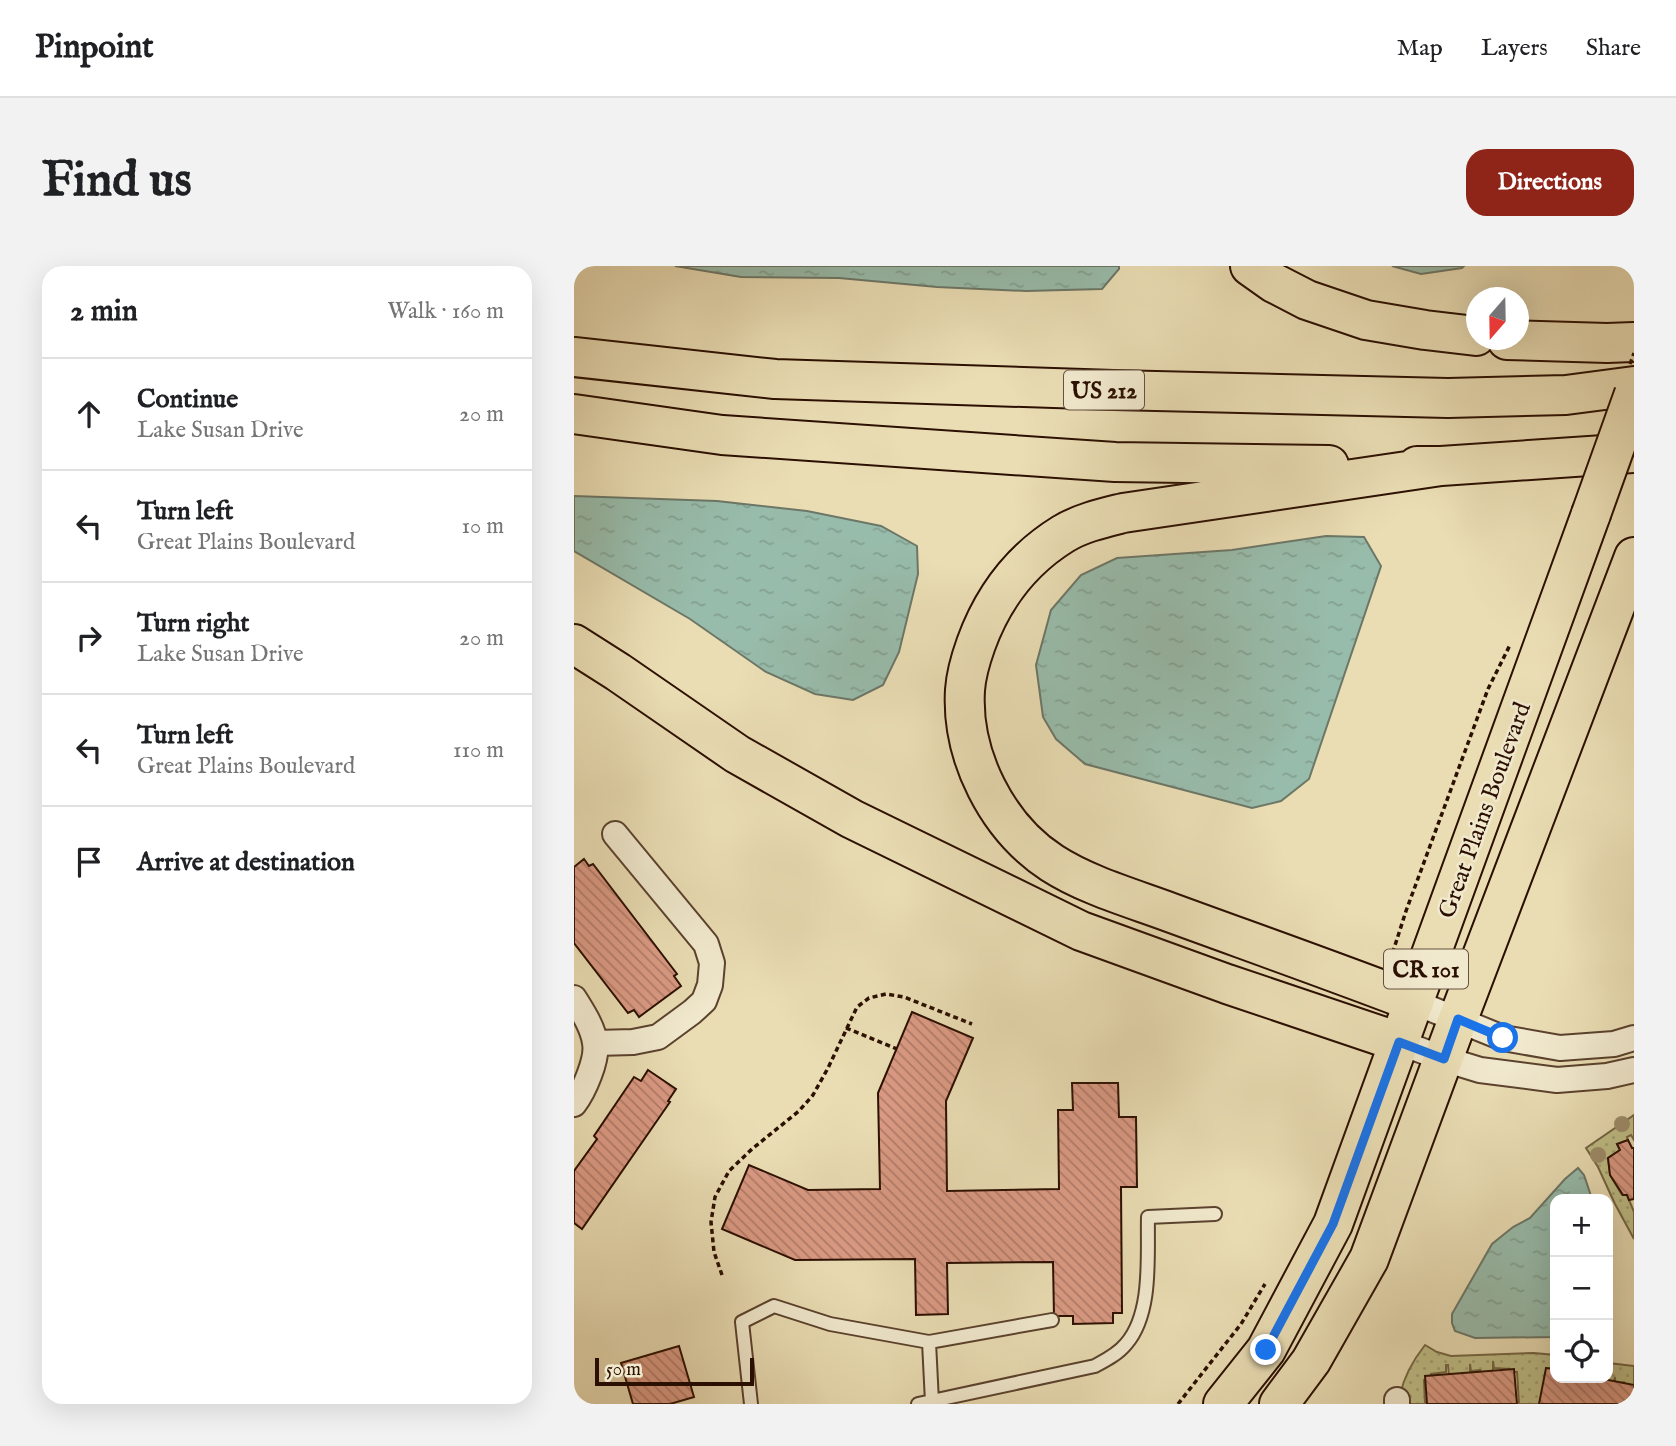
<!DOCTYPE html>
<meta charset="utf-8">
<style>
body{margin:0;font-family:"IM FELL English",serif;background:#f2f2f2;color:#202124}
.controls{position:absolute;right:21px;bottom:21px;display:grid;overflow:hidden;border-radius:14px;box-shadow:0 7px 28px #0002}
.controls button{width:63px;height:63px;display:grid;place-items:center;padding:0;border:0;border-bottom:2px solid #e0e0e0;background:#fff;color:#202124;font:35px sans-serif}
.compass{position:absolute;left:892px;top:21px;width:63px;height:63px;border-radius:50%;background:#fff;box-shadow:0 7px 28px #0002;rotate:200deg}
.scale{position:absolute;left:21px;bottom:18px;width:159px;box-sizing:border-box;padding-left:7px;border:4px solid #2b0f01;border-top:0;font-size:19px;line-height:24px;white-space:nowrap;color:#2b0f01;-webkit-text-stroke:5px #f1e9ce;paint-order:stroke}
.stop{position:absolute;width:21px;height:21px;margin:-16px;border:5px solid #1a73e8;border-radius:50%;background:#fff}
.stop.end{background:#1a73e8;border-color:#fff;box-shadow:0 2px 7px #0008}
.list{margin:0;padding:0;list-style:none}
h2{display:flex;justify-content:space-between;align-items:center;height:91px;margin:0;padding:0 28px;font-size:30px}
h2 small{font-size:23px;font-weight:400;color:#757577}
.list li{display:grid;grid-template-columns:46px 1fr auto;gap:21px;align-items:center;box-sizing:border-box;height:112px;padding:0 28px;border-top:2px solid #e0e0e0}
.list b{display:block;font-size:26px;white-space:nowrap}
.list p{margin:0;font-size:23px;white-space:nowrap;color:#757577}
.list em{font-size:23px;font-style:normal;color:#757577}
.icon{flex:none;width:38px;height:38px;fill:none;stroke:currentColor;stroke-width:2;stroke-linecap:round;stroke-linejoin:round}
.map{position:relative;flex:none;width:1060px;height:1138px;overflow:hidden;border-radius:21px}
header{display:flex;align-items:center;gap:42px;box-sizing:border-box;height:98px;padding:0 35px;background:#fff;border-bottom:2px solid #e0e0e0}
header strong{font-size:33px}
nav{display:flex;gap:38px;margin-inline-start:auto;font-size:24px}
.intro{display:flex;align-items:center;justify-content:space-between;box-sizing:border-box;height:168px;padding:0 42px}
h1{margin:0;font-size:49px}
.button{padding:18px 32px;border-radius:21px;background:#8f2418;color:#fff;font-size:24px;font-weight:700}
main{display:flex;gap:42px;padding:0 42px}
aside{flex:1;background:#fff;border-radius:21px;box-shadow:0 7px 28px #0002}
.map>svg:first-child{display:block}
</style>
<header>
<strong>Pinpoint</strong>
<nav><a>Map</a><a>Layers</a><a>Share</a></nav>
</header>
<div class="intro"><h1>Find us</h1><a class="button">Directions</a></div>
<main>
<aside>
<h2>2 min<small>Walk · 160 m</small></h2>
<ul class="list">
<li><svg class="icon" aria-label="ahead" viewBox="0 0 24 24"><path d="M12 20V5M6 11l6-6 6 6"/></svg><div><b>Continue</b><p>Lake Susan Drive</p></div><em>20 m</em></li>
<li><svg class="icon" aria-label="left" viewBox="0 0 24 24"><path d="M17 20v-9H6M10 6l-5 5 5 5"/></svg><div><b>Turn left</b><p>Great Plains Boulevard</p></div><em>10 m</em></li>
<li><svg class="icon" aria-label="right" viewBox="0 0 24 24"><path d="M7 20v-9h11M14 6l5 5-5 5"/></svg><div><b>Turn right</b><p>Lake Susan Drive</p></div><em>20 m</em></li>
<li><svg class="icon" aria-label="left" viewBox="0 0 24 24"><path d="M17 20v-9H6M10 6l-5 5 5 5"/></svg><div><b>Turn left</b><p>Great Plains Boulevard</p></div><em>110 m</em></li>
<li><svg class="icon" aria-label="arrive" viewBox="0 0 24 24"><path d="M6 21V4h12l-3 4 3 4H6"/></svg><div><b>Arrive at destination</b></div></li>
</ul>
</aside>
<div class="map">
<svg width="1060" height="1138" viewBox="0 0 1060 1138">
<defs>
<pattern id="grass-dots" width="8" height="8" patternUnits="userSpaceOnUse" patternTransform="scale(1.75)"><rect width="8" height="8" fill="#bfbe87"/><path d="M2 2h.1M6 6h.1" fill="none" stroke="#a4a273" stroke-width="1.8" stroke-linecap="round"/></pattern>
<pattern id="water-ripples" width="26" height="14" patternUnits="userSpaceOnUse" patternTransform="scale(1.75)"><rect width="26" height="14" fill="#98bcab"/><path d="M2 4q2-2 4 0t4 0M15 11q2-2 4 0t4 0" fill="none" stroke="#83a091"/></pattern>
<pattern id="building-back-hatch" width="6" height="6" patternUnits="userSpaceOnUse" patternTransform="scale(1.75)"><rect width="6" height="6" fill="#db9a84"/><path d="M-1 5l2 2M0 0l6 6M5-1l2 2" fill="none" stroke="#b27c6a"/></pattern>
</defs>
<rect width="100%" height="100%" fill="#eaddb4"/>
<filter id="stains"><feTurbulence type="fractalNoise" baseFrequency=".00286" numOctaves="4"/><feColorMatrix values="0 0 0 0 .2 0 0 0 0 .09 0 0 0 0 .02 0 0 0 .5 -.17"/></filter>
<radialGradient id="worn" r=".72"><stop offset=".6" stop-color="#630" stop-opacity="0"/><stop offset="1" stop-color="#630" stop-opacity=".3"/></radialGradient>
<path fill="url(#grass-dots)" stroke="#756644" stroke-width="2" d="M1060,849v25l-3,-5 -4,2 1,3 -11,4 3,6 -12,8 2,17 12,20h5l7,17v27l-19,-35 -17,-37 -12,-19z
M851,1079l12,7 14,4 83,-3 21,2v16h-2l-12,33h-22l-2,-32h-6l-1,-3 -16,-1 -1,-7v13l-12,-2 -1,-2 -9,1 -1,-7v12h-21l-1,-11h-2v7l-15,2v5l-7,1 1,24h-16v-4l-9,-5c4,-19 14,-36 25,-50z
M1034,1097l26,3v21l-8,-2 -2,-3 -9,2v-7l-2,8 -20,-3v-4h15z"/>
<path fill="url(#water-ripples)" stroke="#6c7767" stroke-width="2" d="M101,0h444v3l-17,20 -76,2 -89,-4 -98,-9 -98,-1z
M818,0h72l-2,2 -41,6z
M0,230l143,5 90,10 74,15 36,20 1,28 -19,78 -16,33 -30,15 -38,-6 -49,-22 -76,-53 -116,-68z
M752,270l38,1 17,29 -72,213 -28,22 -29,7 -167,-44 -29,-25 -13,-22 -7,-52 15,-55 30,-35 36,-17 115,-8z
M1004,902l6,7 8,24h-37v138l-80,1 -20,-7 -3,-8v-9l40,-70 21,-17 17,-9 35,-39z"/>
<path fill="url(#building-back-hatch)" stroke="#2b0f01" stroke-width="2" d="M10,593l5,7 4,-2 84,110 -3,2 7,10 -42,31 -5,-7 -6,3 -54,-70v-76z
M338,746l61,26 -27,63 1,90 112,-2 -1,-79h15l-1,-27h46l1,34h17l1,70h-16l1,126h-9v10l-40,1v-8h-19l-1,-54 -106,1 1,51 -32,1 -1,-56 -120,1 -73,-31 27,-64 59,25 72,-1 -2,-96z
M74,804l28,19 -8,12 2,1 -88,127 -8,-6v-52l23,-32 -3,-3 40,-59 7,4z
M1054,874l4,8h2v51l-5,1 -2,-5h-4l-13,-20 -2,-17 12,-8 -3,-6z
M105,1080l15,51 -24,7h-37l-12,-41z
M972,1102l9,1v9h43l36,7v19h-95z
M940,1103l3,35h-90l-2,-28z"/>
<g fill="none" stroke-linecap="round" stroke-linejoin="round">
<g stroke="#5b422e" stroke-width="16">
<path id="service" d="M355,1076l123,-22
M177,1138l-9,-82 32,-16 56,18 99,18 3,60
M344,1138l177,-38c11,-6 23,-12 31,-22 27,-31 21,-89 22,-127l67,-3"/>
</g>
<g stroke="#5b422e" stroke-width="28">
<path id="minor" d="M0,732c8,13 19,29 21,45 3,16 -11,48 -21,61
M840,736l89,36 57,10 54,-4 20,-6
M825,776l45,17 36,11 77,10 50,-4 27,-6
M22,777l37,-1 25,-5 34,-25 12,-11 6,-16 2,-22 -6,-19 -91,-110
M823,1134v4"/>
</g>
<g stroke="#2b0f01" stroke-width="42">
<path id="primary" d="M649,1138l43,-54 67,-126 258,-710
M705,1138l32,-43 58,-102 89,-240 176,-462"/>
</g>
<g stroke="#2b0f01" stroke-width="42">
<path id="motorway" d="M676,0l24,17 33,17 59,20 59,10 51,6
M933,74l100,3 27,-1
M0,91l201,22 339,11 334,8 118,-3 68,-9
M0,148l148,21 393,27 214,3
M843,200h24l193,-13
M0,378l44,28 119,82 115,65 229,112 146,53 172,58
M840,736c-81,-31 -163,-60 -245,-90 -38,-14 -83,-27 -117,-49 -55,-36 -91,-107 -87,-173 1,-15 6,-32 11,-46 17,-47 45,-84 87,-110 18,-11 40,-16 60,-21l318,-47"/>
</g>
<path stroke="#2b0f01" stroke-width="3.5" stroke-dasharray="5 3.5" stroke-linecap="butt" d="M816,695l16,-50 82,-222 22,-44
M272,762l51,21
M148,1009l-8,-23 -3,-30 4,-25 14,-26 23,-22 47,-38 14,-16 15,-27 29,-61 12,-9 17,-4 18,3 68,27
M604,1138l63,-80 24,-40"/>
<use href="#service" stroke="#f1e9ce" stroke-width="12"/>
<use href="#minor" stroke="#f1e9ce" stroke-width="24"/>
<use href="#primary" stroke="#eaddb4" stroke-width="38"/>
<use href="#motorway" stroke="#eaddb4" stroke-width="38"/>
<g stroke="#2b0f01" stroke-width="42" stroke-linecap="butt">
<path id="primary-bridge" d="M1017,248l43,-120"/>
</g>
<path stroke="#2b0f01" stroke-width="3.5" stroke-dasharray="5 3.5" stroke-linecap="butt" d="M1056,98l4,-11"/>
<use href="#primary-bridge" stroke="#eaddb4" stroke-width="38"/>
</g>
<g fill="#9e8d6b">
<circle cx="1048" cy="858" r="8"/>
<circle cx="1024" cy="889" r="8"/>
</g>
<g fill="none" stroke-linecap="round" stroke-linejoin="round">
<path stroke="#1a73e8" stroke-width="9" d="M692,1084l67,-126 66,-182 45,17 14,-40 45,19"/>
</g>
<g text-anchor="middle" stroke-width="5" stroke-linejoin="round" paint-order="stroke">
<g fill="#f1e9ce" stroke="#66503e" stroke-width="2">
<rect x="490" y="104.5" width="80" height="39" rx="5"/>
<rect x="810" y="683.5" width="84" height="39" rx="5"/>
</g>
<g font-size="23" font-weight="bold" fill="#2b0f01">
<text x="530" y="132">US 212</text>
<text x="852" y="711">CR 101</text>
</g>
<g font-size="24" fill="#2b0f01" stroke="#f1e9ce">
<text transform="translate(910 544) rotate(-70)" y="8">Great Plains Boulevard</text>
</g>
</g>
<rect width="100%" height="100%" filter="url(#stains)"/>
<rect width="100%" height="100%" fill="url(#worn)"/>
</svg>
<div class="controls">
<button>+</button>
<button>−</button>
<button><svg class="icon" aria-label="locate" viewBox="0 0 24 24"><circle cx="12" cy="12" r="6"/><path d="M12 2v4M12 18v4M2 12h4M18 12h4"/></svg></button>
</div>
<svg class="compass" viewBox="-18 -18 36 36"><path d="M0-13l5 13h-10z" fill="#e53935"/><path d="M0 13l5-13h-10z" fill="#757577"/></svg>
<div class="scale">50 m</div>
<div class="stop" style="left:929px;top:772px"></div>
<div class="stop end" style="left:692px;top:1084px"></div>
</div>
</main>
